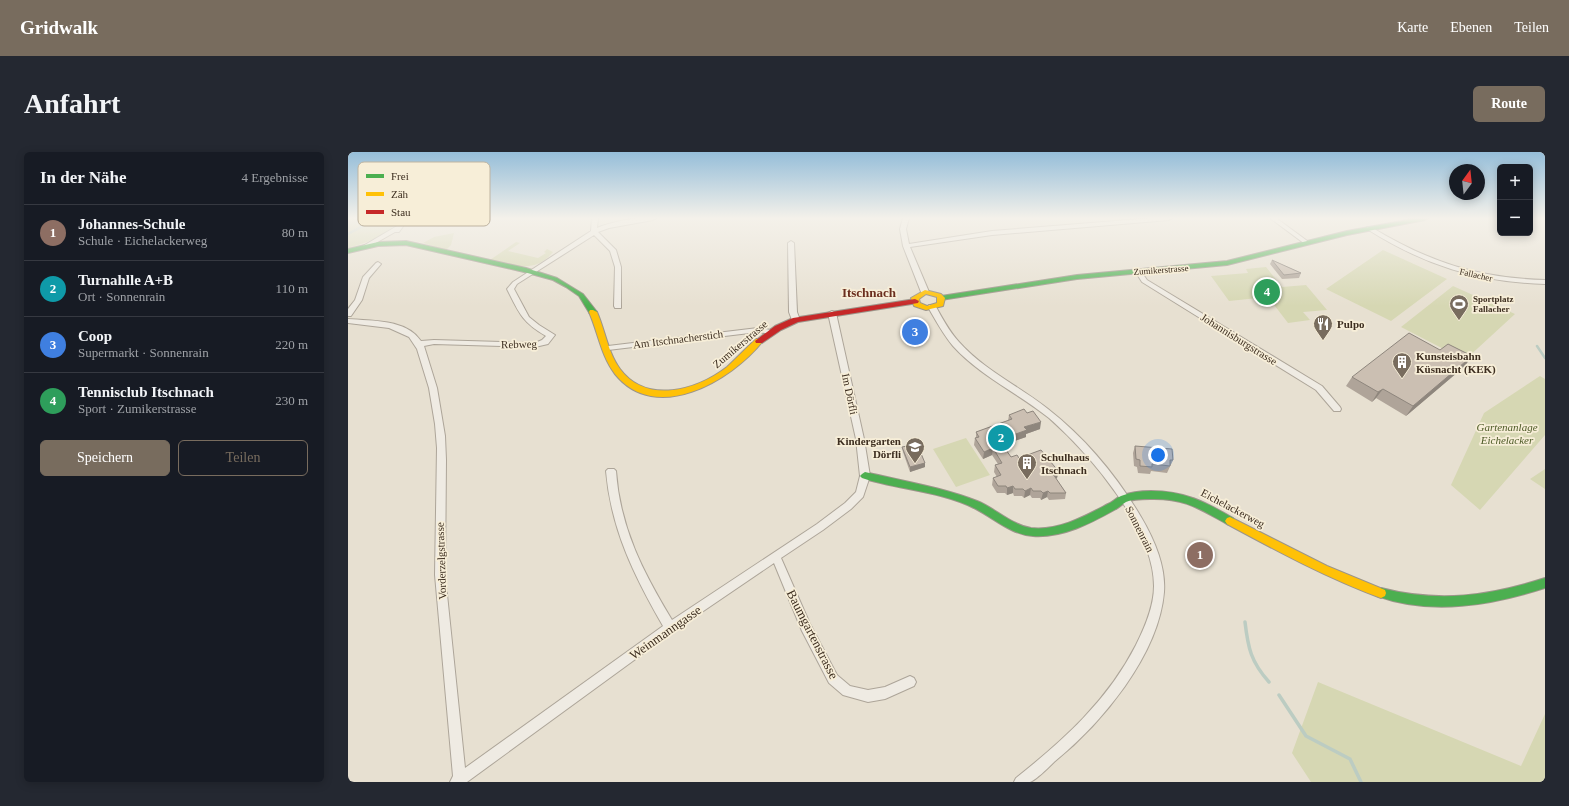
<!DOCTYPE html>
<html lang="de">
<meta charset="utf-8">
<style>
body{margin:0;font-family:"Times New Roman",serif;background:#242831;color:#f1f3f6}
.controls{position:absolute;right:12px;top:12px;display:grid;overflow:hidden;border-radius:6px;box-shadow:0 2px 10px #0003}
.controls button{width:36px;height:36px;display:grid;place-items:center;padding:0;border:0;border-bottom:1px solid #363941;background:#171b24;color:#f1f3f6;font:20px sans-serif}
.compass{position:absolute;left:1101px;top:12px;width:36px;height:36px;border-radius:50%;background:#171b24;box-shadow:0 2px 10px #0003;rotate:15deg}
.you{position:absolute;left:810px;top:303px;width:14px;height:14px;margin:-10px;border:3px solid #fff;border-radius:50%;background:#1a73e8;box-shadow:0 0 0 6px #1a73e833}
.badge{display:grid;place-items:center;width:26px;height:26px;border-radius:50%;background:#786c5e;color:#fff;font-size:13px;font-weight:700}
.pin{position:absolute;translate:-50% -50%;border:2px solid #fff;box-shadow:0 1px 4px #0006}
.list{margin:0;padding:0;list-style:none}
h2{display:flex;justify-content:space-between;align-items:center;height:52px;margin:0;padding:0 16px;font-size:17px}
h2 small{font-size:13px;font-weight:400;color:#9ea1a6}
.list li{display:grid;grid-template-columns:26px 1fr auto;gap:12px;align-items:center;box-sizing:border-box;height:56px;padding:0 16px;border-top:1px solid #363941}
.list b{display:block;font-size:15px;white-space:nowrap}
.list p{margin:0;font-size:13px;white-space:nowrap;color:#9ea1a6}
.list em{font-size:13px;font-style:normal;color:#9ea1a6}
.actions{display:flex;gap:8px;padding:12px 16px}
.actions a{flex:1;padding:9px 0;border:1px solid #786c5e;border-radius:6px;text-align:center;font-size:14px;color:#786c5e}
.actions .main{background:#786c5e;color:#fff}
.map{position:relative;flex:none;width:1197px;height:630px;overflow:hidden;border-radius:6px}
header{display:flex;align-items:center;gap:24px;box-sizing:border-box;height:56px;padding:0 20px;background:#786c5e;color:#fff}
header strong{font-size:19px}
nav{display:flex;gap:22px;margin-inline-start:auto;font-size:14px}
.intro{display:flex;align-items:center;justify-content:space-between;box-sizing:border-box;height:96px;padding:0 24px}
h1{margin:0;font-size:28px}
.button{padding:10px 18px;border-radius:6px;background:#786c5e;color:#fff;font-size:14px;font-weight:700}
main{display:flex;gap:24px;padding:0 24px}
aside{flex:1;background:#171b24;border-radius:6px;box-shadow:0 2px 10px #0003}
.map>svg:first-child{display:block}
</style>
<header>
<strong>Gridwalk</strong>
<nav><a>Karte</a><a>Ebenen</a><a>Teilen</a></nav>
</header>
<div class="intro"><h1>Anfahrt</h1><a class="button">Route</a></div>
<main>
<aside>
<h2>In der Nähe<small>4 Ergebnisse</small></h2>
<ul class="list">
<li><span class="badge" style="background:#8d6e63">1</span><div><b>Johannes-Schule</b><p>Schule · Eichelackerweg</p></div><em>80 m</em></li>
<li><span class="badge" style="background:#0f9aa8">2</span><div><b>Turnahlle A+B</b><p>Ort · Sonnenrain</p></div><em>110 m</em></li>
<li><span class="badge" style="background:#3f7fe0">3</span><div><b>Coop</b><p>Supermarkt · Sonnenrain</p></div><em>220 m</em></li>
<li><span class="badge" style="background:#2e9e5b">4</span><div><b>Tennisclub Itschnach</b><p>Sport · Zumikerstrasse</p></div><em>230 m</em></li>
</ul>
<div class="actions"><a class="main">Speichern</a><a>Teilen</a></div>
</aside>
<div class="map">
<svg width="1197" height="630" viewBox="0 0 1197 630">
<rect width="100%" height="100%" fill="#e7e0d1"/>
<path fill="#d6d7b3" d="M0,66h52c-13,18 -31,24 -52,30z
M106,81l-3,12 -5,5 -23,-7 11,-6z
M168,90l4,1 -12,8 30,7 8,-5 -2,-1 3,-3 6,3c-18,22 -38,13 -63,8z
M1035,98l64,29 -56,42 -65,-32z
M918,115l16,20 24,-2 21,25 -24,2 7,8 -22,3 -20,-26 -39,4 -18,-25 37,-3 -2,-4z
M1105,134l62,28 -50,46 -64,-33z
M1192,224l5,3v56l-65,75 -29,-25 33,-72z
M618,286l24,37 -34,12 -23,-38z
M1197,317v20l-15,-10z
M970,530l203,84 24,-52v68h-234l-19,-29z"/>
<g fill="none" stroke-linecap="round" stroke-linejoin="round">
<path stroke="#bcccc2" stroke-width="2.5" d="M0,82l30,-16
M1189,194l8,12"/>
<path stroke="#bcccc2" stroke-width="3.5" d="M897,470c3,26 6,40 24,60
M931,543l27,41 44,23 11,23"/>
<g stroke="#ada599" stroke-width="2">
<path id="street" d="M55,66h6l-10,14h-4l-28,16h-4v-2l34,-20z
M244,66h6l-1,10c14,-6 44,-12 59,-10l-3,2 -44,8 -11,4 18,18 5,17v41h-6l-1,-2 1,-39 -5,-16 -16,-16 -77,49 -3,5 15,28 10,8 16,10 -7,9 -13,3 -101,-3 -10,2 13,42 8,48 1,24 -1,115 20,193 198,-142c-29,-50 -52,-97 -57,-155l2,-2h6l2,2c4,57 27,101 56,149l145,-96 28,-21 11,-11 4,-16 -4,-37 -28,-126 4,-2 4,2 28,126 6,37 -7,21 -12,12 -28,21 -42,28 29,66 27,51 13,11 18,4 17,-3 25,-11 4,2 2,4 -2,4 -29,13 -17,3 -25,-7 -14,-12 -27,-52 -28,-68 -100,68 -207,151h-17l3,-6 -18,-201 2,-127 -2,-24 -6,-36 -12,-39 -8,-12 -20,-9 -41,-5v-4c24,2 58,0 73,22l13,-1 101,3 7,-3 4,-4c-24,-14 -27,-23 -39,-47l6,-7 78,-51z
M555,66h6l-3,11 3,15 83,-13 161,-13h19l-3,2 -177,15 -82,12 19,45 -4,2 -4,-2 -18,-46 -3,-17z
M922,66h6l34,25 -5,1z
M1019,75h4c58,35 106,51 174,53v4c-68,-2 -121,-19 -178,-55z
M443,89l3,2 3,69 3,8 -4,2 -4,-2 -3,-8 -1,-69z
M30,110l3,2 -12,14 -7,22 -11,16h-3v-7l7,-9 8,-23 13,-14z
M790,117l2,1 7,10 175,106 18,21 1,2 -1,2h-6l-18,-21 -174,-108 -7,-11z
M581,153h6c7,13 14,26 24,37 25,28 60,44 89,67 37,29 69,67 93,108 13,22 25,49 23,75 -5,63 -63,132 -110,170 -5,5 -18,18 -24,20 -5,0 -12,0 -16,0l2,-4c48,-38 92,-78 120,-133 9,-18 18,-39 18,-59 0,-57 -64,-132 -105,-168 -31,-25 -69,-42 -96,-72 -10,-12 -17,-25 -25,-39z
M410,176l13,2 4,2 -4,2 -13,-2 -150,18 -4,-2 4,-2z"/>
</g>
<g stroke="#9c958a" stroke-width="2">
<path id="fast" d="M1070,66h10l-3,2 -78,15 -120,30 -150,14 -136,21 -4,-2 4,-2 136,-21 150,-14 120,-30z
M58,89l120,27 31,10 26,16 14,18 -4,2h-3l-11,-18 -13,-9 -13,-7 -29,-8 -118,-27 -28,1 -30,7v-4l30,-7z
M517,320c37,9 76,15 112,29 18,7 34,24 54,27 28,3 54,-12 77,-24 5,-2 8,-6 13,-8 10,-4 20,-5 30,-5 34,0 54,11 82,27l2,3 -2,3 -3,1 -3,-1c-29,-16 -43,-26 -77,-25 -7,0 -17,0 -24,3 -4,2 -6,5 -10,7 -25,14 -53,29 -83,27 -21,-1 -38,-17 -57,-27 -35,-18 -77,-19 -114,-31l-2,-2 2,-2z
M1197,426v10c-53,17 -113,28 -168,8l-1,-3 1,-3 4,-2c58,15 108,8 164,-10z"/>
</g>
<g stroke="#9c958a" stroke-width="2">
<path id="slow" d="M577,138l16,4 4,4 -2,8 -17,4 -12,-4 -3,-8zM578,142l11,3v6l-10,3 -7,-3 -1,-4z
M242,158h3l4,2c8,18 11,41 23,57 27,36 77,21 107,-2 10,-9 19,-19 29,-28h6l1,2c-32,40 -107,84 -148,33 -14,-18 -17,-42 -26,-62z
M882,365l97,49 58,24 1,3 -1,3 -4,2c-54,-20 -104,-47 -154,-74l-2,-3 2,-3z"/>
</g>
<g stroke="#9c958a" stroke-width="2">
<path id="jam" d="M567,147l4,2 -1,2 -120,19 -17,8 -19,13h-6l-1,-2 20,-15 18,-8z"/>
</g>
<use href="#street" fill="#efebe3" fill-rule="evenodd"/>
<use href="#fast" fill="#4caf50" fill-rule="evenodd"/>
<use href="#slow" fill="#ffc107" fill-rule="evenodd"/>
<use href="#jam" fill="#c62828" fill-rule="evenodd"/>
</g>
<path fill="#afa499" d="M924,108l29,13 -2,5 -17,1 -12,-15z
M1117,214l-59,50 -30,-18 -4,4 -26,-16 6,-9z
M661,263l31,14 -14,5v3l-23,8 8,12 8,1 38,20 -1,1 10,14 -1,6 -16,1 -2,-3 -6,3 -1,-2h-8l-2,-3 -6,3 -2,-2h-8l-1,-3 -6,2 -2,-2h-8l-5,-8 1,-7 4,-1 -3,-5 1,-7 3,-1 -6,-9 -9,4 -9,-14 1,-7h1v-6l32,-11z
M787,294l38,14 -6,13 -16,-2 -1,3 -12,-1 -1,-6 -3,-1 -1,-13z
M554,295l23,16v4l-15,5 -7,-20z"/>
<path fill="#8e867d" d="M1124,204l-7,10 -59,50 7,-10z
M1035,237l-7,9 -4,4 6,-10z
M693,270l-1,7 -14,5v3l-28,10 1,-7 25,-13z
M645,296l-1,7 -9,4 1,-7z
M577,311v4l-15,5v-5z
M711,320l-2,6 -6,3 2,-7z
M665,334v7l-6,2v-7z
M683,336l-1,7 -6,3 1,-7z
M700,339l-1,6 -6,3 2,-7z"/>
<path fill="#cbbfb2" stroke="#8e867d" d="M924,108l29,13 -17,2z
M1061,181l31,17 8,-6 24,12 -59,50 -30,-17 -5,3 -26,-15z
M676,257l3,4 6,-2 8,11 -17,5 3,3 -28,10 12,17 6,-2 2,3 22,-8 18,22 -6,2 13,19h-16l-2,-2 -5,2 -2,-2h-8l-2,-3 -6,3 -2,-2h-8l-2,-3 -6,2 -1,-2h-8l-5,-8 8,-3 -6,-10 7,-2 -9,-15 -9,4 -9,-14 4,-1 -3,-5 36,-13 -3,-4z
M569,292l8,19 -15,4 -8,-20z
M787,294l37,3 1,11h-3v6l-18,-2v3l-12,-1v-6l-4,-1z"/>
<linearGradient id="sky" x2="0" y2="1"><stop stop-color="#96bed9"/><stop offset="0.43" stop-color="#f4f1ea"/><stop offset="1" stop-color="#f4f1ea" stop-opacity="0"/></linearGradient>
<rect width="1197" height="154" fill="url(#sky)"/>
<defs>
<g id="stadium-pin" transform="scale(1)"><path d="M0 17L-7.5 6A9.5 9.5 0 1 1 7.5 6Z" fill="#786c5e" stroke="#f7eed8"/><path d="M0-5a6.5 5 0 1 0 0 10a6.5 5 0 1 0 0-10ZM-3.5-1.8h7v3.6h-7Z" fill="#fff"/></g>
<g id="restaurant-pin" transform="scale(1)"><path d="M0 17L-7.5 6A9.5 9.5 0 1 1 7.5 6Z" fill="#786c5e" stroke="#f7eed8"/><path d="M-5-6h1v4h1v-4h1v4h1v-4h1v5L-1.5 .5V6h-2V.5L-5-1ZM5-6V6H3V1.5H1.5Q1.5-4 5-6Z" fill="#fff"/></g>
<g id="building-pin" transform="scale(1)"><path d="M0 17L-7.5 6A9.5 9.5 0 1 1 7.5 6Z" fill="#786c5e" stroke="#f7eed8"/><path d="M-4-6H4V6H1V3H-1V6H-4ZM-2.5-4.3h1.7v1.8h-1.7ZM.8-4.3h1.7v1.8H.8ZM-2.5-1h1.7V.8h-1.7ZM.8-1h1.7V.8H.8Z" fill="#fff"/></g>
<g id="school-pin" transform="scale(1)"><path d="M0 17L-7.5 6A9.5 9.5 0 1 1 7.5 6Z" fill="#786c5e" stroke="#f7eed8"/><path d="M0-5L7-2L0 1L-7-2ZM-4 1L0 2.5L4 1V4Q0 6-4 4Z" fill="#fff"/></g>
</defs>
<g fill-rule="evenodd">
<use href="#stadium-pin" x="1111" y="152"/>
<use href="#restaurant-pin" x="975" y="172"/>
<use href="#building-pin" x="1054" y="210"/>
<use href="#school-pin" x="567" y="295"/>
<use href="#building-pin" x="679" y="311"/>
</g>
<g text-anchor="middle" stroke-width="3.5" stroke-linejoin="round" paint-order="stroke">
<g font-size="9" fill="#3d2e20" stroke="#f7eed8">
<text transform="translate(813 118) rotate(-4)" y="3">Zumikerstrasse</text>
<text transform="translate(1128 123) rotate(13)" y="3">Fallacher</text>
</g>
<g font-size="9" font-weight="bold" fill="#3d2e20" stroke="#f7eed8" text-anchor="start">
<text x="1125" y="150">Sportplatz<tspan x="1125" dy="10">Fallacher</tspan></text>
</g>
<g font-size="11" font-weight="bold" fill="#3d2e20" stroke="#f7eed8" text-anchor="start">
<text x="989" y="176">Pulpo</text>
<text x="1068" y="208">Kunsteisbahn<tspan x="1068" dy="13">Küsnacht (KEK)</tspan></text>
<text x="553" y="293" text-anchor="end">Kindergarten<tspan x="553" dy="13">Dörfli</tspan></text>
<text x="693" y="309">Schulhaus<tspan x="693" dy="13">Itschnach</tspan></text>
</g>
<g font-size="11" fill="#3d2e20" stroke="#f7eed8">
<text transform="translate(330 187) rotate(-7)" y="4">Am Itschnacherstich</text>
<text transform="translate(891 187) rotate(32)" y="4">Johannisburgstrasse</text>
<text transform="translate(171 192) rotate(-1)" y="4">Rebweg</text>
<text transform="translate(392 192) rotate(-40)" y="4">Zumikerstrasse</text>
<text transform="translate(502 242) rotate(78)" y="4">Im Dörfli</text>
<text transform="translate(885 356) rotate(28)" y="4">Eichelackerweg</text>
<text transform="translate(792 377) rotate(63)" y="4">Sonnenrain</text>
<text transform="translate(93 409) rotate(-92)" y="4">Vorderzelgstrasse</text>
</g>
<g font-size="11" font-style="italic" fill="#4d5a26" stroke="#f7eed8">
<text x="1159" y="279">Gartenanlage<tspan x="1159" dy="13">Eichelacker</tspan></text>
</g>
<g font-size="13" font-weight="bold" fill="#6b2e1e" stroke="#f7eed8">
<text x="521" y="145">Itschnach</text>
</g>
<g font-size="13" fill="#3d2e20" stroke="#f7eed8">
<text transform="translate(317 480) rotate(-35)" y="5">Weinmanngasse</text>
<text transform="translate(465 482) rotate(63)" y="5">Baumgartenstrasse</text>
</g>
</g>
<rect x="10" y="10" width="132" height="64" rx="6" fill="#f7eed8" stroke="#bfb4a1" stroke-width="1"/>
<rect x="18" y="22" width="18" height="4" fill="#4caf50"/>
<rect x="18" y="40" width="18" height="4" fill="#ffc107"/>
<rect x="18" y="58" width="18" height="4" fill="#c62828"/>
<g font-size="11" fill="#3d2e20">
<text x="43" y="28">Frei</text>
<text x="43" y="46">Zäh</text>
<text x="43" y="64">Stau</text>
</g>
</svg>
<div class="controls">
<button>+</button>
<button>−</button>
</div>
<svg class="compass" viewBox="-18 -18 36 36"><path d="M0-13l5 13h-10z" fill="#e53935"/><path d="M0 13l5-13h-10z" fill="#9ea1a6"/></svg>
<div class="you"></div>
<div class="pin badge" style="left:852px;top:403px;background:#8d6e63">1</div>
<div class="pin badge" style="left:653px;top:286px;background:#0f9aa8">2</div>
<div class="pin badge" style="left:567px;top:180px;background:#3f7fe0">3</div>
<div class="pin badge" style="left:919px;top:140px;background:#2e9e5b">4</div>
</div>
</main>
